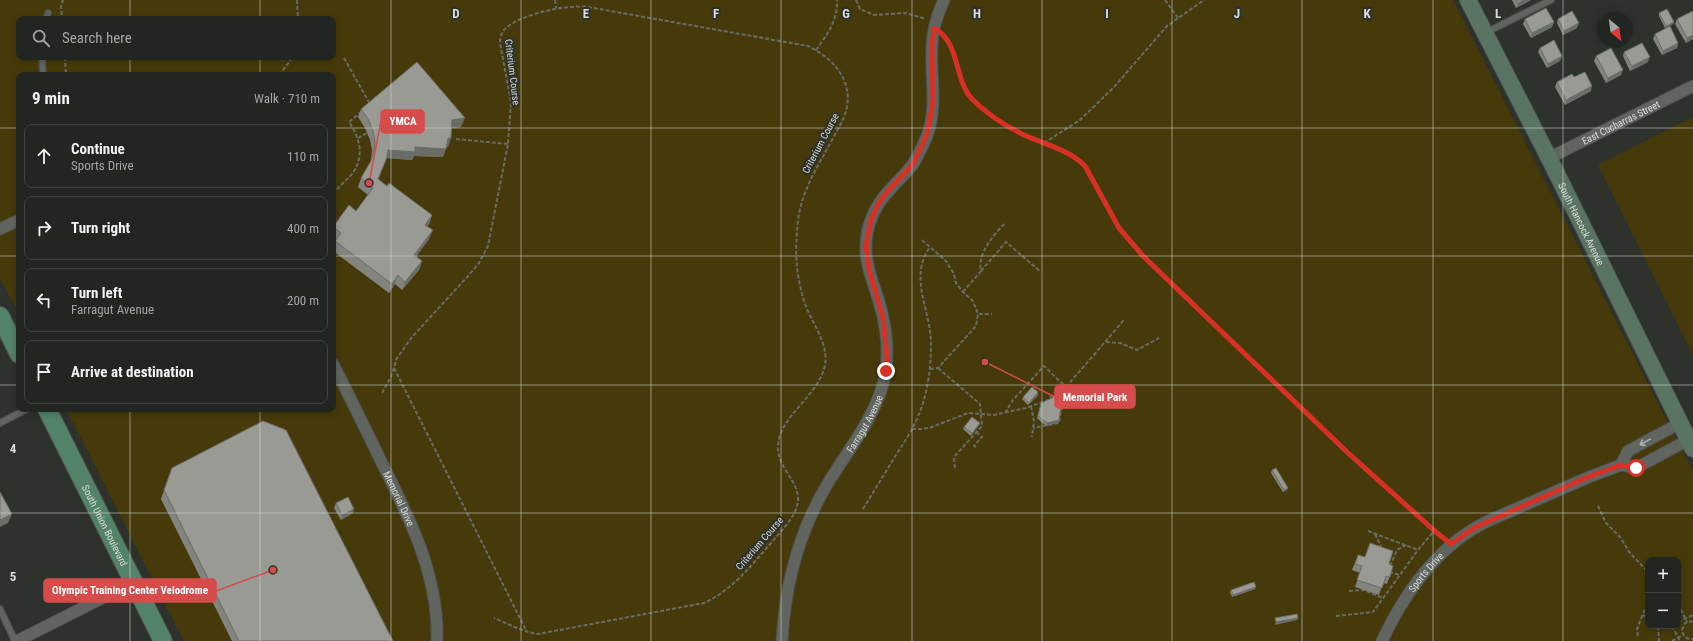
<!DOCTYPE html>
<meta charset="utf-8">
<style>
body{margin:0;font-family:"Roboto Condensed",sans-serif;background:#2a2e2a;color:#f1f3f6}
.controls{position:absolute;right:12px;bottom:12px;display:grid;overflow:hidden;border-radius:8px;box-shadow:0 2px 6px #0003}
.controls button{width:36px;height:36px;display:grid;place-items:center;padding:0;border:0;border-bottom:1px solid #3f4340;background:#222622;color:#f1f3f6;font:20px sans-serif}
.compass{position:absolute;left:1597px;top:12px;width:36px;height:36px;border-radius:50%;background:#222622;box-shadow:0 2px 6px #0003;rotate:151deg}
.stop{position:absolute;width:12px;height:12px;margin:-9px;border:3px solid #d93025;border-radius:50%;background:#fff}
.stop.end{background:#d93025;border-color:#fff;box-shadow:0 1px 4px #0008}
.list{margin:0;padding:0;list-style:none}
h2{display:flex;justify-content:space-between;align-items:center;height:52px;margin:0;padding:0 16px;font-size:17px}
h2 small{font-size:13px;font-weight:400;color:#a2a5a5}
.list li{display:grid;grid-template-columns:26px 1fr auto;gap:12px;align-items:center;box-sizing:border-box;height:64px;margin:0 8px 8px;padding:0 8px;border:1px solid #3f4340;border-radius:8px}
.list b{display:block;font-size:15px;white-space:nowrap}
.list p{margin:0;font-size:13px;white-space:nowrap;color:#a2a5a5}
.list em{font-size:13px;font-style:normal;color:#a2a5a5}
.icon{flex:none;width:22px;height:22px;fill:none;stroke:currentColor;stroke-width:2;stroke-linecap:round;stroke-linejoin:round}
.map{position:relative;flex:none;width:1693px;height:641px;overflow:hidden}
.search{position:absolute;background:#222622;box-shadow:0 2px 6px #0003;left:16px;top:16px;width:320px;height:44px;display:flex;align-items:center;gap:10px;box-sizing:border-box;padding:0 14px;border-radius:8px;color:#a2a5a5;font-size:15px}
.panel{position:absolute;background:#222622;box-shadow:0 2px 6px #0003;left:16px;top:72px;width:320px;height:340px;border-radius:8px}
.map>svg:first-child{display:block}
</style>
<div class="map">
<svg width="1693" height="641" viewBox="0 0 1693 641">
<rect width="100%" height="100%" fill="#2e322d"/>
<path fill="#463a0a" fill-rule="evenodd" d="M0,0h1453l240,472v169h-1509l-118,-232h267v-334h-314v240l-19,-37zM19,19h314v38h-314zM1648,560h30v66h-30z
M1693,117v238l-95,-190z"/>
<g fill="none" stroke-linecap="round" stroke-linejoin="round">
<g stroke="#4d504c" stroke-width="8">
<path id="service" d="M46,19l2,-6
M1487,32l64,-32
M42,57l1,18
M0,423l27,-14
M0,609l15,32"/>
</g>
<g stroke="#4d504c" stroke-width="13">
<g id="minor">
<path id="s1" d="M1549,158l144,-72"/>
<path d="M0,229l19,-9"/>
<path id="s2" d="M333,364c17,33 33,66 49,99 28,56 57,113 55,178"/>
<path d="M1680,423l-52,28 -7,14 15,3 52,-28"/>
<path d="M17,641l117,-59"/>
<path id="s3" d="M782,641c3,-56 17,-110 46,-158 19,-31 45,-63 55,-99 7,-26 4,-57 -4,-82 -5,-18 -14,-37 -13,-57 0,-18 9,-40 22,-53 8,-10 18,-18 25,-28 6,-9 10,-19 14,-28 11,-29 3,-60 5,-89 0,-17 5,-32 12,-47"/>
<path id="s4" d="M1382,641c23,-49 56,-96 106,-120l101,-44 32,-12"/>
</g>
</g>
<g stroke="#4d504c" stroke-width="18">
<g id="secondary">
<path id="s5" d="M1468,0l81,158 144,291"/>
</g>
</g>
<g stroke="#4d504c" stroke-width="20">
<g id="primary">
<path d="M0,316l19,38"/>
<path id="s6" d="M47,409l116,232"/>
</g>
</g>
<path stroke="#686c67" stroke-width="2" stroke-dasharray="4 2" stroke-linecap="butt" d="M62,0l1,1 -2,3 1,15
M297,0l1,19
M555,0l1,8
M856,0l4,9 14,6 32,-2 20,6
M1165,0l13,18
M945,37c11,15 13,33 20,50 5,12 17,22 26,29 28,23 69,24 94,50l34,62 24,28 204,196 97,86
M816,50c11,-15 22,-30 21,-50
M65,57l1,18
M344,58l26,46
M279,75l14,-18
M358,138l9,-5
M456,139l52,5
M1044,143l36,-23 34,-33 53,-61 37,-26
M333,194c6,-8 13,-13 19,-20 13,-17 8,-36 -3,-52l12,-10
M333,218l5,4
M922,240l24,21 8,13 2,9 7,9 10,9 5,13h14
M981,271l25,-29 35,30
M963,292l18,-21c-4,-18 13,-36 24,-48
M1106,342l14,1 17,7 22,-12
M394,368l133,264
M938,368l42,36 2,22 -28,31 1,13
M930,369l8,-1 38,-42 2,-12
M1066,387l58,-67
M382,393l9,-16 6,-19 15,-21 57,-62 10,-12 9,-17 20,-102 3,-42 -11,-59c0,-5 1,-10 5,-14 15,-15 63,-25 83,-22l220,39c23,11 44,32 39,61 -2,11 -9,22 -15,33 -14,26 -30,50 -34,80 -3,31 -3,50 6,81 6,20 25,41 21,64 -6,31 -46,51 -47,81 -2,23 28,39 18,63 -5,13 -16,23 -25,34 -20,23 -39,47 -67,60l-166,31c-15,-2 -29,-10 -44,-16
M1031,406l3,15 -2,16
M1005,413l8,-13 31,-34 31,30 -14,14 -2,13 -26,5
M912,429h11l9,-2 36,-14 25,2 33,-7 22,-8 15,-17
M976,447l-2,-1 8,-9 -6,-5
M1598,506l8,17 14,14 10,16 18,19
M863,509c11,-18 22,-36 33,-54 7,-11 14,-21 19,-32 12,-24 16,-52 16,-79 0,-33 -23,-67 -1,-97
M1368,531l50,19
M1375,534l6,12v2
M1390,566l7,-16 9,-5
M1389,572l11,3
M1349,591l15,-1 19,8
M1678,604l9,18
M1643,615l5,2
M1336,616l37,-4 45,-62 16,-19
M1693,621l-8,2 -3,7c1,6 5,10 11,9
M1678,622l15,-7
M1658,626l1,15
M1672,626l8,15
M1638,636l-1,-7 11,-28
M1672,641l11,-6"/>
<use href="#service" stroke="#616560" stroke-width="5.5"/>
<use href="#minor" stroke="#616560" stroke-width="11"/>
<use href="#secondary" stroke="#5a7464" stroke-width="16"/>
<use href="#primary" stroke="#538369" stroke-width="18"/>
</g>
<path fill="#83847e" d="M1512,0h19l-15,8z
M1693,11v28l-7,4 -11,-19 2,-5z
M1659,13l15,9 -1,2 -8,4 -6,-12z
M1525,19l29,3 -2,5 -21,11 -8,-14z
M1558,19l19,9 -14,7 -6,-12z
M1655,34l23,9 -1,5 -15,7 -9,-16z
M1540,48l22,8 -2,5 -13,7 -9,-16z
M1624,52l24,10 -18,9 -7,-15z
M1596,56l25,19 -15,8 -12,-22z
M1574,77l17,14 -26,14 -10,-18 2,-5z
M361,109l100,18 -9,1 -4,19h-2l-3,10 -29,-1 -2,4 -25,-2 -9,21 9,7 45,29 -3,9 -2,2 2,13 -13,17 6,5 -3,9 -17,20 -7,-6 -6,9 -56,-42v-4l3,-7 -3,-2v-11l23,-16 12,-16 -10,-8 3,-9 9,-15 1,-3 1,-10 -2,-10 -5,-12 -7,-11z
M1038,392v3l-10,10 -6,-6 1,-2z
M1071,396l-10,11 -2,15 -13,4 -9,-8 4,-15z
M980,423l-1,2 -8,11 -8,-7 1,-2z
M172,468l221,173h-161l-71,-142z
M1272,470l15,20 -4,2 -12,-19z
M336,503l17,10 -12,7 -7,-12z
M1358,555l35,11 -6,18 -4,-1 -4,12 -24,-8 5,-14 -8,-3z
M1255,589l-23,8 -2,-5 1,-2z"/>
<path fill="#6a6c67" d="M1524,0h7l-15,8 2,-5z
M1554,22l-2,5 -21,11 1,-5z
M1674,22l-1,2 -8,4 1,-2z
M1579,23l-2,5 -14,7 1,-4z
M1693,35v4l-7,4 1,-5z
M1678,43l-1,5 -15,7 1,-4z
M1562,56l-2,5 -13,7 1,-4z
M1650,57l-2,5 -18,9 2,-5z
M1623,70l-2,5 -15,8 2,-5z
M1592,86l-1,5 -26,14 1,-5z
M465,118l-4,9 -12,1 3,-8z
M448,138h3l-3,9 -4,-1z
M415,147l31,2 -3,8 -29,-1 -2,4 -25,-2 -12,30 13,-38z
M432,215l-3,9 -8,10 4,-9z
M433,230l-4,9 -18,25 3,-9z
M422,261l-3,9 -17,20 3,-8z
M398,275l-3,9 -6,9 3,-9z
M1038,392v3l-10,10 1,-2z
M1072,394l-1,2 -11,12 1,-2z
M1059,420v2l-13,4 1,-3z
M980,423l-1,2 -8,11 1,-3z
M1288,488l-1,2 -4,2 1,-2z
M354,509l-1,4 -12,7 1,-5z
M12,514l-4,9 -8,4v-7z
M1256,587l-1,2 -23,8 1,-2z
M1298,618l-1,2 -22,5 1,-3z"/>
<path fill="#989a93" stroke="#6a6c67" d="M1516,0h8l-6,3z
M1546,8l8,14 -22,11 -7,-14z
M1667,9l7,13 -8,4 -7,-13z
M1572,11l7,12 -15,8 -6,-12z
M1693,11v24l-6,3 -10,-19z
M1670,26l8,17 -15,8 -8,-17z
M1554,40l8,16 -14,8 -8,-16z
M1642,43l8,14 -18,9 -8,-14z
M1611,48l12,22 -15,8 -12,-22z
M417,62l48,56 -13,2 -1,18h-3l-2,11 -31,-2v5l-27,-2 -1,7 -9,22 9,7 2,-3 43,32 -7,10 8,5 -19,25 8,6 -17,21 -7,-7 -6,9 -57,-43 6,-8 -8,-6 16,-22 7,6 17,-23 -12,-10 10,-17 3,-10 1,-10 -2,-10 -5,-12 -7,-10z
M1585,72l7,14 -26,14 -9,-18 15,-8 2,3z
M1063,386l9,8 -11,12 -2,14 -12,3 -9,-7 3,-13 11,-5z
M1032,387l6,5 -9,11 -6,-6z
M972,417l8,6 -8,10 -8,-6z
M263,421l23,9 107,211h-154l-75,-151 8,-22z
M1276,468l12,20 -4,2 -12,-20z
M0,492l12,22 -12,6z
M348,497l6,12 -12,6 -6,-12z
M1370,543l23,8 -4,13 4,2 -3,11 -4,-1 -4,12 -25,-8 5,-14 -7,-2 3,-9 7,2z
M1254,582l2,5 -23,8 -2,-5z
M1297,614l1,4 -22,4 -1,-4z"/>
<defs><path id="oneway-shaft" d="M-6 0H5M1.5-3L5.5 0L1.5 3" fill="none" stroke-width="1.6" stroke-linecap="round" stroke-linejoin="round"/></defs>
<use stroke="#afb2ae" href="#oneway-shaft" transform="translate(1645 442) rotate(151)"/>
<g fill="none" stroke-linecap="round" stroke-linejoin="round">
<path stroke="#d93025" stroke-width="5" d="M886,371l1,-15 -4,-38 -14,-48 -3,-25 5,-25 7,-16 9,-12 26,-28 14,-30 6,-32 -1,-56 2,-18c27,15 19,50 38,71 14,14 30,25 48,34 22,11 47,15 65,33l34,62 24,28 204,196 90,81 14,11 23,-16 114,-51 33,-12 15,3"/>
</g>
<path fill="none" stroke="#d9dcd8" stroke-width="1" stroke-opacity="0.55" d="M130,0v19M260,0v19M391,0v641M521,0v641M651,0v641M781,0v641M912,0v641M1042,0v641M1172,0v641M1302,0v641M1433,0v641M1563,0v641M130,57v18M260,57v18M0,128h19M333,128h1360M0,256h19M333,256h1360M0,385h19M333,385h1360M130,409v232M260,409v232M0,513h1693"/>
<g text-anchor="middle" stroke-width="4" stroke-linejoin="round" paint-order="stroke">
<g font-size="10" fill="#d9dcd8" stroke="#2e322d">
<text transform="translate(513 72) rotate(83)" y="4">Criterium Course</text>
<text dy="4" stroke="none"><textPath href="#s1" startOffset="80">East Cucharras Street</textPath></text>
<text transform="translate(820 143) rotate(-62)" y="4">Criterium Course</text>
<text dy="4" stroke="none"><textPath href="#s5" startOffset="251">South Hancock Avenue</textPath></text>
<text dy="4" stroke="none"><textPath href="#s3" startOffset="236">Farragut Avenue</textPath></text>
<text dy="4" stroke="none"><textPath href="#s2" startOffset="150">Memorial Drive</textPath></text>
<text dy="4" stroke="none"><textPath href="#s6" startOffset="130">South Union Boulevard</textPath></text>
<text transform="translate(759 543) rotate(-49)" y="4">Criterium Course</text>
<text dy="4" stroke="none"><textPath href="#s4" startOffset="82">Sports Drive</textPath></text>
</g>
</g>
<g font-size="13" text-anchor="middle" font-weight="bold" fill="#d9dcd8" stroke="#2e322d" stroke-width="4" stroke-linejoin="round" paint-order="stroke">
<text x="456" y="18">D</text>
<text x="586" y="18">E</text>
<text x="716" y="18">F</text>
<text x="846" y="18">G</text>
<text x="977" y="18">H</text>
<text x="1107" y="18">I</text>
<text x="1237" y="18">J</text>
<text x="1367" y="18">K</text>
<text x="1498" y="18">L</text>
<text x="13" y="453">4</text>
<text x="13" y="581">5</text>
</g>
<path fill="none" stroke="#d74c4b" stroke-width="1.5" d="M369 183L381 121M985 362L1055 397M273 570L216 591"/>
<g fill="#d74c4b" stroke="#2e322d" stroke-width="1.5">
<circle cx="369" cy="183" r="4"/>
<circle cx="985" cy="362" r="4"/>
<circle cx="273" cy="570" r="4"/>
</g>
<g fill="#d74c4b" stroke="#d74c4b" stroke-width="1.5">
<rect x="381" y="110" width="43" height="23" rx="4"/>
<rect x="1055" y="385" width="80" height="23" rx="4"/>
<rect x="44" y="579" width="172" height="23" rx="4"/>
</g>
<g font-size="11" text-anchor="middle" font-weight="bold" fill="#fff">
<text x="403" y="125">YMCA</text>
<text x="1095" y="401">Memorial Park</text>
<text x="130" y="594">Olympic Training Center Velodrome</text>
</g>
</svg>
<div class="controls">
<button>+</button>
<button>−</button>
</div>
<svg class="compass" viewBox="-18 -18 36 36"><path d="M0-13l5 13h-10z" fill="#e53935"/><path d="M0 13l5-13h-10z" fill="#a2a5a5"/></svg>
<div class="stop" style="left:1636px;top:468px"></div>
<div class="stop end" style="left:886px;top:371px"></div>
<div class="search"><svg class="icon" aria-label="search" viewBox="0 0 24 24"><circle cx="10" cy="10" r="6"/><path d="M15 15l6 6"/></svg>Search here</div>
<section class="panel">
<h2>9 min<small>Walk · 710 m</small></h2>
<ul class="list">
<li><svg class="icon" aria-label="ahead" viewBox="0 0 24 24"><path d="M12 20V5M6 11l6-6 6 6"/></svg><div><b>Continue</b><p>Sports Drive</p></div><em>110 m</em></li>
<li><svg class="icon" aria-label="right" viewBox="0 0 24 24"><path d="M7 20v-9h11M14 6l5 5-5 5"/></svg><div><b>Turn right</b></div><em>400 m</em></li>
<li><svg class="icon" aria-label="left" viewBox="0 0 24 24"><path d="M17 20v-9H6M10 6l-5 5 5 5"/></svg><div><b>Turn left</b><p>Farragut Avenue</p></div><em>200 m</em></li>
<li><svg class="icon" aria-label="arrive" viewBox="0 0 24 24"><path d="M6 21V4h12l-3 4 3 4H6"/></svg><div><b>Arrive at destination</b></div></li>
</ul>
</section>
</div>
